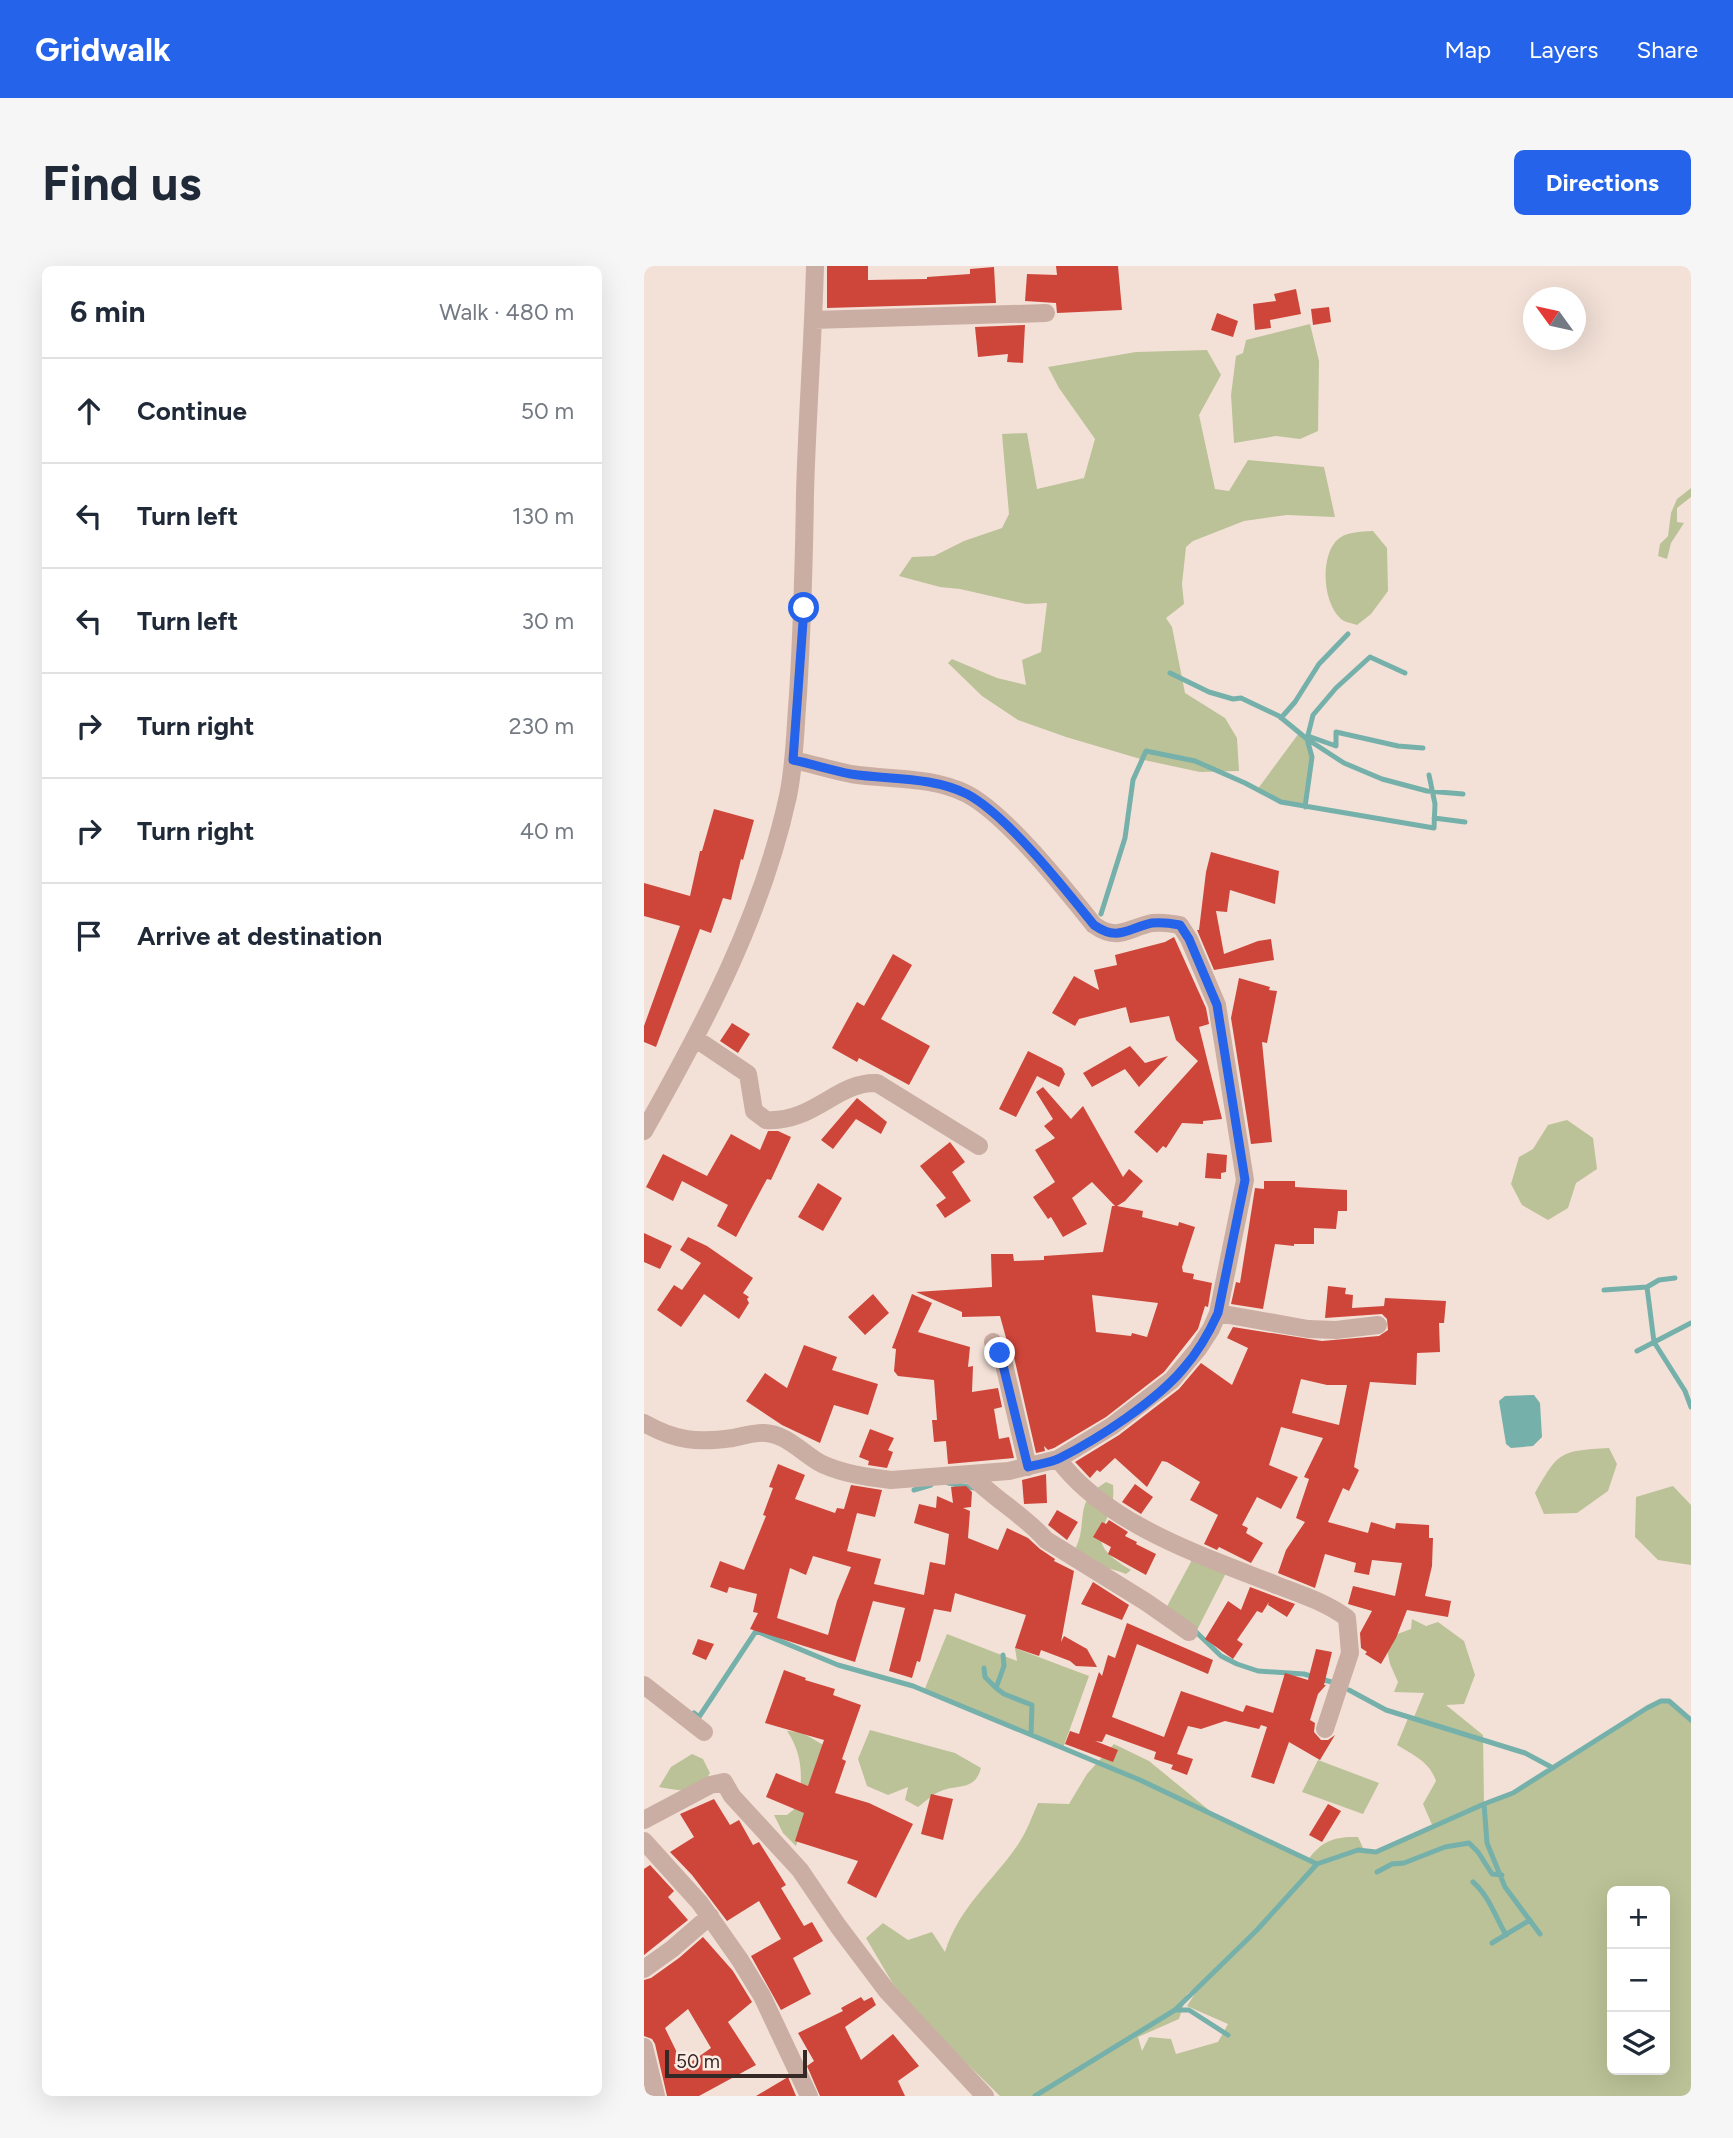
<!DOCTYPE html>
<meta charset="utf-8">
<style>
body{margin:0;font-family:Figtree,sans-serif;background:#f6f6f7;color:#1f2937}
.controls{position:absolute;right:21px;bottom:21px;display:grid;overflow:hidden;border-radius:10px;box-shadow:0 7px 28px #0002}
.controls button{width:63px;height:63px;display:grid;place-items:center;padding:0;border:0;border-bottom:2px solid #e0e1e3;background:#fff;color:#1f2937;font:35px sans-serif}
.compass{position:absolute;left:879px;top:21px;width:63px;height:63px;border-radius:50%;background:#fff;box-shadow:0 7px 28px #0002;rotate:303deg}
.scale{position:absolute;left:21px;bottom:18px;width:142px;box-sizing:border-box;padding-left:7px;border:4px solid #362825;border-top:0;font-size:19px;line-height:24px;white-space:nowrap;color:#362825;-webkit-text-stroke:5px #faece4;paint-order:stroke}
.stop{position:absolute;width:21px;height:21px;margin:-16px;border:5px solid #2563eb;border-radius:50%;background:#fff}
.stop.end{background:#2563eb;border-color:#fff;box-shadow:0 2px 7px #0008}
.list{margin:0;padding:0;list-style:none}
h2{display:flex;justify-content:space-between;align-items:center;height:91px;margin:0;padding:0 28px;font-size:30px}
h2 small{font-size:23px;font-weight:400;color:#747a83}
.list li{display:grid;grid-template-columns:46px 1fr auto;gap:21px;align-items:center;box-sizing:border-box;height:105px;padding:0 28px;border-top:2px solid #e0e1e3}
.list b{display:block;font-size:26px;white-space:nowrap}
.list em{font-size:23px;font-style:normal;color:#747a83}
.icon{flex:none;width:38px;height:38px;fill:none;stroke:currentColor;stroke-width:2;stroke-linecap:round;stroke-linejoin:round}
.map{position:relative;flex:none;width:1047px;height:1830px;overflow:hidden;border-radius:10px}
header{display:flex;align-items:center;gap:42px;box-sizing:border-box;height:98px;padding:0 35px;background:#2563eb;color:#fff}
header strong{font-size:33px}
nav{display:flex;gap:38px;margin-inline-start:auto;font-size:24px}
.intro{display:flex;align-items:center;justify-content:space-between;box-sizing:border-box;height:168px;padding:0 42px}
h1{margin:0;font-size:49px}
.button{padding:18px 32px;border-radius:10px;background:#2563eb;color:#fff;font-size:24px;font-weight:700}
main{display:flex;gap:42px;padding:0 42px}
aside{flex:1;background:#fff;border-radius:10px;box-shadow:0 7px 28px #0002}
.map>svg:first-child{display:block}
</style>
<header>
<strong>Gridwalk</strong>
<nav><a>Map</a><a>Layers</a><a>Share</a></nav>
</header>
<div class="intro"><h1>Find us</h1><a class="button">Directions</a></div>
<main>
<aside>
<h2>6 min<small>Walk · 480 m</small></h2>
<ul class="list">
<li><svg class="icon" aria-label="ahead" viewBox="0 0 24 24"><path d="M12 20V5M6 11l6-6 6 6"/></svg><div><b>Continue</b></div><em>50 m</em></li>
<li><svg class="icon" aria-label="left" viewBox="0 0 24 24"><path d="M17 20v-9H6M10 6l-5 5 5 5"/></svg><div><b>Turn left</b></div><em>130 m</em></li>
<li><svg class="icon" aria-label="left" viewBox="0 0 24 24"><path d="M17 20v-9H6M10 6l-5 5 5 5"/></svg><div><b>Turn left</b></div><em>30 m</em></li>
<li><svg class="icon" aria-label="right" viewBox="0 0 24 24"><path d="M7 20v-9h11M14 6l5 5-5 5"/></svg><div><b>Turn right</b></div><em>230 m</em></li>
<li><svg class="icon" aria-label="right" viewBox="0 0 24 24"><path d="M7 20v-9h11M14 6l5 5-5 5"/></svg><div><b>Turn right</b></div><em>40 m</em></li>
<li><svg class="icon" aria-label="arrive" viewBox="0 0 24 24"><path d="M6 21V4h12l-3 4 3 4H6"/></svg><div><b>Arrive at destination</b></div></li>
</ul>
</aside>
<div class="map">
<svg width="1047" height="1830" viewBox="0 0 1047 1830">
<rect width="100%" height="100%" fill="#f3e1d7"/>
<path fill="#bbc297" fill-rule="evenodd" d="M666,58l9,37 -1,70 -18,8 -24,-3 -42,7 -3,-48 5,-39 7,-3 3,-13z
M563,84l14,25 -22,40 16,74 14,2 19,-31 76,7 11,50 -48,-2 -43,6 -51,20 -7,6 -4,37 2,20 -18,14 6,9 13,66 40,25 12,20 2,33 -39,1 -56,-12 -78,-23 -48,-17 -36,-24 -34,-33 4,-4 45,19 29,7 -4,-25 19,-8 6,-49 -21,1 -66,-15 -20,-2 -41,-11 13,-19 22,-1 30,-15 38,-13 7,-14 -7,-80 25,-1 10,56 47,-11 11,-39 -36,-51 -11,-21 88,-15z
M1047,222v9l-14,11v14l7,1 -13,20 -4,16 -9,-3 2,-12 8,-8 3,-23 6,-14z
M729,265l14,17 1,43 -17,23 -14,11c-5,-2 -13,-3 -16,-6 -18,-16 -21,-60 -5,-78 10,-10 24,-9 37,-10z
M655,467c21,18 9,50 6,74l-24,-5 -24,-12z
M923,854l26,18 4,31 -21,14 -8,25 -20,12 -26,-15 -11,-21 8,-27 14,-8 15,-24z
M965,1182l8,16 -9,27 -31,22 -33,1 -9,-21c24,-42 25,-42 74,-45z
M462,1216l7,3c5,41 -40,52 18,85l-5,4c-18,-7 -36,-9 -55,-15 3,-8 7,-15 9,-23 5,-27 -1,-37 26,-54z
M1029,1220l18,19v60l-33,-5 -23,-23 1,-40z
M549,1292l33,15 -31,61 -31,-22z
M768,1353l14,7 12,-4 26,19 11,34 -11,29 -18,1 37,30 1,68 29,-10 134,-85 14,-7h8l22,19v376h-691l-97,-95 -37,-63 17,-15 25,17 24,-8 13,20c15,-47 48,-70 74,-109 8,-12 13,-27 19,-40l31,1 18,-30 27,-30 35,17 72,59 87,40c13,-19 27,-24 50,-23l6,13 12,2 57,-25 -10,-23 13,-23c-6,-19 -23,-26 -39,-36l12,-29 5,1 10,-24 -30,-1 4,-10 -8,-18 -4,-20 3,-7 22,-8zM968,1625h53v179h-53zM557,1718l-14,22 41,18 -10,18 -42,12 -5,-15 -22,-2 -7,14 -4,-14 41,-18 8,-25z
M303,1368l70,27 -2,-13 74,28 -26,72 -139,-57z
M226,1464l85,23 26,15c-6,23 -23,16 -40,23 -8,3 -16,11 -23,16l-13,-7 3,-13 -20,8 -21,-9 -9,-27z
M143,1465c21,1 23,8 41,16l-32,99 -13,-13 -9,-18h13l11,-9c5,-27 5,-52 -11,-75z
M48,1488l11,5 7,14c-13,23 -28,18 -51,14l12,-20z
M674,1494l61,23 -16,31 -61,-22z"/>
<path fill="#75b1aa" d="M890,1129l6,8 2,34 -9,9 -22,2 -5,-4 -7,-43 6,-5z"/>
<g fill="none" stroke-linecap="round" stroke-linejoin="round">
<path stroke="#75b1aa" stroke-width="5" d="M526,407l39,19 24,7 8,-1 38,18 28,23 37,24 38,16 45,12 36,3
M637,452l14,-16 24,-38 29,-30
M664,470l28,10v-14l62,14 25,2
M661,541l7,-50 -5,-18 6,-24 23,-27 34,-31 35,16
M790,552l31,4
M457,648l24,-76 8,-58 13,-29 49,10 50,22 36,19 153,26 1,-24 -6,-29
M1031,1012l-16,2 -12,7 7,55 31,49 6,16
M960,1024l43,-3
M993,1085l54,-28
M304,1217l26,5
M270,1224l17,-5
M549,1363l28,27 16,8 21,7 46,3 31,9
M359,1389l1,11 -8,22 8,6 28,11 -1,30
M340,1402l1,9 11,11
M705,1424l37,20 139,43 28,15
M50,1447l5,4 57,-86 82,34 75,21 227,94 177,84
M840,1538l3,39 18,44 35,47
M733,1606l15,-8 12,-1 41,-16 24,-4 9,9 14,22 10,1
M829,1616c16,14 22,34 33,53
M848,1677l38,-23
M531,1744l81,-79 61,-67 41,-14 18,2 108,-48 29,-11 134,-85 14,-7h8l22,19
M391,1830l140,-86h14l39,25"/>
</g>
<path fill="#ce453a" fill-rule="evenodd" d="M183,0h41v14l59,-1v-2l43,-3v-5l24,-2 2,36 -169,5z
M412,0h62l4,44 -65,3 -1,-10 -31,-2 2,-27 30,1z
M652,23l5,25 -31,6 1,8 -16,2 -2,-26 23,-3 -2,-7z
M685,41l2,15 -18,3 -2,-16z
M573,47l21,8 -5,16 -22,-7z
M381,59l-2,38 -16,-1 1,-8 -30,3 -3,-30z
M70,543l40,11 -11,40 -2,-1 -10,41 -8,-2 -12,35 -11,-4 -44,118 -12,-5v-16l36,-100 -36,-10v-33l46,13 10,-45h2z
M567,586l68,19 -4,33 -45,-14 -3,22 -11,-1 8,43 34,-13 13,-2 3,21 -60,10 -17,-40h2l7,-58z
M530,671l32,71 3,16 -10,3 23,92 -19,2v3l-21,-1 -16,25 -3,-2 -6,7 -23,-21 64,-71 -22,-21 -7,-24 -39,7 -4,-16 -47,12 -4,7 -23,-13 22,-37 25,14 -5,-20 23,-5 -2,-10 50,-13z
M249,688l19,11 -31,54 49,27 -21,39 -50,-27 -2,4 -25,-14 25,-46 7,4z
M595,712l31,9 -1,3 8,1 -10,52 -5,-1 10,100 -21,2 -20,-126z
M88,757l18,11 -12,19 -18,-12z
M486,780l15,17 23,-7 -29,31 -14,-18 -33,18 -9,-14z
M384,785l34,17 3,6 -6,13 -22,-11 -21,41 -17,-8z
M399,821l28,32 12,-13 40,71 6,-8 14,12 -18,20 -8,5 26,5 -1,6 36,9 1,-4 16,5 -13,40 1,5 11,2 -1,5 19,4 -4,24 -3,-1 -7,23 -34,43 -58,45 -52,31 -6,2 -4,-4 1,5 -9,2 -22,-96 -6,-12 -8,-29 -38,1v-5l-46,-20 76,-5 -1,-33h22l1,7 30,-1v-4l59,-4 9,-46h3l-23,-24 -20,16 15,26 -24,13 -12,-20 -3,2 -15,-22 22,-15 -20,-32 20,-12 -11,-12 9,-7 -17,-27zM448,1029l66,8 -11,34 -15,-4 -1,3 -35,-4z
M213,832l30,24 -6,12 -25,-15 -23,30 -12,-9z
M124,865h10l13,6 -20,43 -4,-1 -31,58 -19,-11 11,-21 -46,-24 -9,20 -27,-14 17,-33 44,22 24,-42 29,16z
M306,876l15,20 -13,10 19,29 -26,17 -9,-13 10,-7 -26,-32z
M563,887l20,2 -1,17 -5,1v6l-16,-1z
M620,915h31v6l52,3v21h-9l-2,18 -22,-1v16h-20v2l-19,-2 -12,65 -32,-5 5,-22 4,1 15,-95 9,1z
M174,917l24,15 -19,33 -25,-14z
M0,967l28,13 -12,23 -16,-7z
M44,971l19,9 46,32 -10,15 6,4 -2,2 2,4 -10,16 -35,-25 -23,33 -24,-17 17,-25 8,5 19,-27 -21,-13z
M684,1020l18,2 -1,6 8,1 -1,13 32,-2 1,-8 61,3 -2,22h-5l1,29 -23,1 -1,32 -46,-3 -16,85 5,3 -10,21 -6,-3 -15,34 40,11 3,-11 24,7 1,-6 33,2v13h4l-1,28 -7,30 26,5 -3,16 -41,-7 -11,28 -15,26 -16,-10 2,-2 -6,-4 -1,-15 12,-22 -24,-7 5,-18 42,10 7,-33 -30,-3 -3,15 -15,-3 2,-9 -31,-9 -10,34 -37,-15 8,-23 19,-28 -9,-4 13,-39 -5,-2 19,-39 -42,-11 -12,38 29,12 -17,32 -24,-12 -15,28 6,3 -2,5 17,10 -12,20 -32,-16 -2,3 -13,-6 14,-29 -28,-15 10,-18 -33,-20 -5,-1 -15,26 -32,-29 -15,14 -3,-2 -7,8 -15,-16 44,-27 60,-46 22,-26 31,22 16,-37 -21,-10 6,-11 89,14 57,-5 9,-6 -1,-11 -5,-5 -57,4zM657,1113l26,6h20l-8,40 -47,-12z
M229,1028l16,19 -24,22 -17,-18z
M268,1028l20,9 -14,29 52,15 -2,20 5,-1 -1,26 26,-4 4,19 -8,2 5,30 10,-2 5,21 -66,6 -2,-23 -12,1 -2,-22h5l-3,-40 -36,-4 -4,-5 2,-22 -4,-1z
M160,1079l33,12 -5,13 46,14 -10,31 -34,-10 -14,38 -38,-18 -36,-24 19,-28 22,15z
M226,1163l24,9 -6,12 5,2 -6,16 -19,-3 1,-4 -10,-4z
M134,1198l27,11 -10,24 40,14 2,-5 7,1 7,-24 31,5 -7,27 -18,-4 -10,38 34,8 -7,25 50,11 6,-33 15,3 4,-31 -35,-11 5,-19 17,4 1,-12 16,7 -2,-16 15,-1 6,6 -1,15 -8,1 7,3 -2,27 30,12 9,-22 21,10 12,11 15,10 -1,2 20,10 -13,71 3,-6 23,13 10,18 -21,-1 -6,-5 -29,-11 -2,6 -24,-8 11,-33 -71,-22 -4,19 -17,-3 -14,53 -3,-1 -5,17 -23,-7 16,-63 -32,-7 -18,61 -105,-33 8,-16 -5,-1 4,-18 -28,-7 -2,6 -17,-6 10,-26 24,9 22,-54 -3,-1 10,-27 -4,-1zM169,1290l38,11 -14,34 -9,34 -51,-17 13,-50 16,7z
M402,1208l1,29 -23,1 -2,-24z
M491,1218l18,13 -12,17 -19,-12z
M413,1244l21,12 -11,18 -19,-15z
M465,1254l19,12 -3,4 12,6 -1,2 20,10 -10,21 -38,-21 3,-7 -18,-10 9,-15 4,2z
M449,1316l36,23 -7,15 -41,-16z
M606,1321l45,17 -8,13 -19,-12 1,-3 -7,11 -5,-2 -20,29 6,4 -10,15 -28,-20 23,-38 13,9z
M483,1357l86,37 -5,14 -71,-30 -25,73 52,20 17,-46 62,21 3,-7 27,8 12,-40 23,7 8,-31 16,3 -8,33h2l-8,9 -8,26 5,3 -1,9 7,8h7l7,-5 -15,25 -31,-18 -15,42 -23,-7 16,-50 -6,-2 -2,4 -34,-8 -24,8 -13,-3 -11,28 16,5 -6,16 -16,-6 2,-4 -19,-6 2,-7 -50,-18 -4,8 -7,-1 23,9 -5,12 -48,-18 5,-13 9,3 20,-62 3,4 6,-21 7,3z
M54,1373l16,5 -8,16 -14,-6z
M140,1404l22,8 -1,2 30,9 -2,6 28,10 -19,54 4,2 -11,32 34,10 44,21 -37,74 -29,-15 11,-22 -63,-20 9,-28 -38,-16 10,-24 32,13 16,-46 -59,-17z
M287,1528l22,5 -10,41 -22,-6z
M70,1533l16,26 9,-5 14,25 6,-3 27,43 -5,3 23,38 8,-4 11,19 -30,17 18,36 -30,16 -30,-54 30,-17 -22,-38 -32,20 -35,-46 -22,-23 24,-15 -14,-23z
M684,1538l13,7 -19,31 -13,-7z
M6,1599l24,26 -6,6 20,23 -44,35v-86z
M59,1671l30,34 19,31 -24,20 28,43 -57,31h-32l-12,-52 -3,-5 -8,-3v-56l7,-2 28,-20zM44,1743l23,39 -27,19 -19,-39z
M217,1731l3,4 8,-4 4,8 -31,22 16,33 32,-26 26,32 -21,15 7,15h-85l-13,-30 7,-5 -16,-28 45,-22 -2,-3z
M144,1811l8,19h-40z"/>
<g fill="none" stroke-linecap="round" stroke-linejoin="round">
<path stroke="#cbaea3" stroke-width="18" d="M169,54l233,-7
M52,773l52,35 6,37 12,9c48,3 71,-39 111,-37l102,63
M0,865c60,-106 118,-215 144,-335 7,-33 7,-67 10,-101 4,-67 6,-134 7,-201 2,-76 8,-152 10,-228
M574,1047l90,16 28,1 42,-5
M349,1076l10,18 25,107
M0,1157c32,18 53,20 89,15 10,-2 22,-6 32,-5 22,1 39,22 57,31 22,10 45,13 69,16l118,-9 49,-12 54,-33 60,-46 26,-31 13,-20 7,-16 27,-133 -28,-175 -28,-66 -9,-14c-10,-2 -19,-3 -28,-2 -24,5 -34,19 -58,2 -29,-36 -87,-110 -127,-131 -36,-18 -78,-14 -116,-20 -20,-4 -39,-10 -58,-14
M414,1193c48,66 148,98 221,127 24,9 48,17 68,32l3,35 -25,76
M327,1209c23,24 53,40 75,65l100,62 43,30
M0,1419l60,47
M0,1554l66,-35 14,-3 8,14 68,74 38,56 49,65 98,105
M0,1575l56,62 40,57 22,36 47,100
M0,1703l28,-20 38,-33
M0,1781l12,49"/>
</g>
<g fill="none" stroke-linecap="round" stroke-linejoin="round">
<path stroke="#2563eb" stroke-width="9" d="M160,342l-11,152c19,4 38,10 58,14 38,6 80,2 116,20 40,21 98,95 127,131 24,17 34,3 58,-2 9,-1 18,0 28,2l9,14 28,66 28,175 -27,133c-9,20 -20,39 -35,56 -27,32 -85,70 -123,89 -10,5 -22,6 -32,9l-28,-114"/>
</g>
</svg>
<div class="controls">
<button>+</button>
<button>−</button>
<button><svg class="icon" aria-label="layers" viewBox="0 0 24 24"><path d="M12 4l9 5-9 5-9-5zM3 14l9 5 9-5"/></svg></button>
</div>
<svg class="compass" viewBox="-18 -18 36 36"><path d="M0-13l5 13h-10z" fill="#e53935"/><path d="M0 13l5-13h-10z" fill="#747a83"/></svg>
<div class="scale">50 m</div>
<div class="stop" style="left:160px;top:342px"></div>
<div class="stop end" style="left:356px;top:1087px"></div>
</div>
</main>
